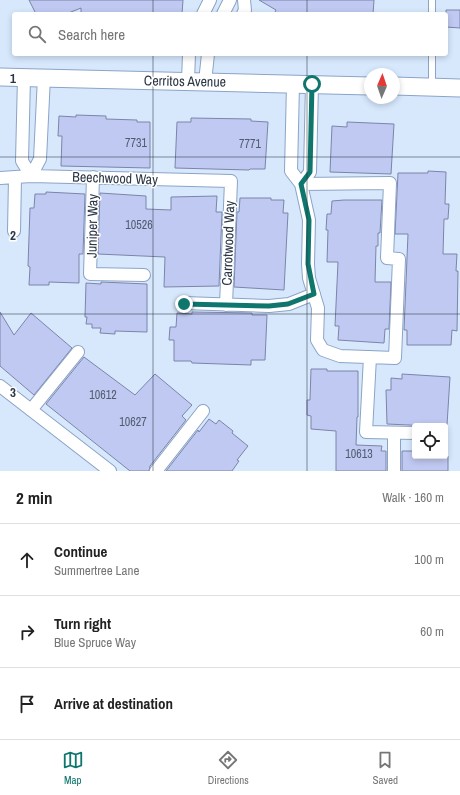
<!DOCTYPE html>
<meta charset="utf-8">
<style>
body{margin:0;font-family:"Archivo Narrow",sans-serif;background:#f6f6f6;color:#222}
.controls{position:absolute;right:12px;bottom:12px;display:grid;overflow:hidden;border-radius:4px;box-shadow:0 2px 6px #0003}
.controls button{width:36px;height:36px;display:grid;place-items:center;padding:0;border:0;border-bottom:1px solid #e0e0e0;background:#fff;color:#222;font:20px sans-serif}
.compass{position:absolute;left:364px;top:68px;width:36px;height:36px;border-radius:50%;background:#fff;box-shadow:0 2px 6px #0003;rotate:2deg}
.stop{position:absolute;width:12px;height:12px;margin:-9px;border:3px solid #0f766e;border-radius:50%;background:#fff}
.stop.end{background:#0f766e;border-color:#fff;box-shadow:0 1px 4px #0008}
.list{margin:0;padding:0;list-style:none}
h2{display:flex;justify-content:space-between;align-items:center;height:52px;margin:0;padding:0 16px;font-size:17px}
h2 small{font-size:13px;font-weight:400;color:#767676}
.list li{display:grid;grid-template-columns:26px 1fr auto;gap:12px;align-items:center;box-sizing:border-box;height:72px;padding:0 16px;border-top:1px solid #e0e0e0}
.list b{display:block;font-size:15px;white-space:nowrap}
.list p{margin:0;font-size:13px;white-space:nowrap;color:#767676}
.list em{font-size:13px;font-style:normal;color:#767676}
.icon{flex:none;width:22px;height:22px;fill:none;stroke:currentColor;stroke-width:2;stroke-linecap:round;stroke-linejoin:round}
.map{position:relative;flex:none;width:460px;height:471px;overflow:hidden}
.search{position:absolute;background:#fff;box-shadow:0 2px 6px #0003;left:12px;right:12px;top:12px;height:44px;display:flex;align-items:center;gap:10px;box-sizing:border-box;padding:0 14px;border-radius:4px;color:#767676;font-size:15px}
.sheet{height:268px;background:#fff}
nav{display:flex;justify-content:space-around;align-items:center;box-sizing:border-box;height:56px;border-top:1px solid #e0e0e0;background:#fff;font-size:11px;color:#767676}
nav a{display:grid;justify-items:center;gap:2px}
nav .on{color:#0f766e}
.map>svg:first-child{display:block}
</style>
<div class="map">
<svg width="460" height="471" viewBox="0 0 460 471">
<rect width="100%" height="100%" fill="#d7e8fd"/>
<path fill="#c0c9f1" stroke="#7c84a9" d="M29,0h154l-1,14h-101v-6l-15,6h-30z
M259,0h115l-1,14h-99l2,-4z
M446,10h14v18l-14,-1z
M76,115l30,1v3l31,1v2h13v46l-89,-2 1,-30h-4l1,-20 17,1z
M191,118l60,1v2l17,1 -3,47h-15l-1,1 -74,-2 2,-46h14z
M347,122l47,2 -3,50 -61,-2 2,-46 15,1z
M428,171l18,1 -1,32h4l-1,15h-4l-1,35h14l-1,17h2l-1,60 -5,-1 -1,15h-44v-15h-3l4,-96h-13l3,-61h30z
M46,192l39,2 -2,60h-4v29l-30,-1v3h-20l1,-18 -2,-1 2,-58h4l1,-14h11z
M100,193l46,3v13l25,1v-13l46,-1 -1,16h6l-3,74 -55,1 1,-30 -67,-3z
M240,198h31v2h13l-1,13h5l-4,77 -50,-3 3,-75h2z
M344,200h38l-2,33h-2v13h-2l-1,36h16l-2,47h-4l-1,14 -46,-3 1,-14h-4l3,-64h-11l1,-32h-2l1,-16h4l1,-13z
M101,282l46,2v48l-32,-1v3l-15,-1 1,-5h-9v-4h-6l1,-7h-2l1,-34 15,1z
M0,312l14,23 17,-22 41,35 -38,47 -34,-29z
M192,312l60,1v2h15l-2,45h-14v5l-59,-2 -1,-2h-17v-21h-5l1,-13h6l1,-14 15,1z
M84,357l51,38 20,-21 37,31 -10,11 4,4 -36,46 -1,5h-19l-84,-67z
M311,369h16v2h31v46h-1l-1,28 26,1 -1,5h5v20h-50v-40l-25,-2v-13l-4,-1v-15h3z
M402,374l48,3 -3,48 -16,-1v2l-44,-2 -1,-34h5v-12l11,1z
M209,419l7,5 3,-4 14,11 -1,2 16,13 -11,14 2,1 -7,10h-66l32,-41 1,2z
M402,451h13v5h33v15h-46z"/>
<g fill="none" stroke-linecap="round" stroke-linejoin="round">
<g stroke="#8ba4c6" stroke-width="8">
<path id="lane" d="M432,14v-14
M432,85v-31"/>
</g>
<g stroke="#8ba4c6" stroke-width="14">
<path id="street" d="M203,14l7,-14
M223,14l7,-14
M243,14l2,-4 -1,-10
M24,77l-2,84 9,15 9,-17 4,-82
M188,81l1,-27
M205,82l3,-28
M293,84l-2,87 10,13 8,36 -1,44 1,14 9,30 -1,32 6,10 17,6 55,2 4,-99 -12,-1 3,-75 -89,1
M93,177l-3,97 54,1
M0,178l31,-2 200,5 -5,124
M301,184l9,-12 2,-88
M14,231l1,-53
M184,303l85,3 20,-2 25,-10
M370,357l-4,75 49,1
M0,386l110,85
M31,410l47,-58
M156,471l47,-60
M394,471v-38"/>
</g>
<g stroke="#8ba4c6" stroke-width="19">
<path id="secondary" d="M0,77l370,9
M394,86l66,2"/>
</g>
<use href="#lane" stroke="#fff" stroke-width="6"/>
<use href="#street" stroke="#fff" stroke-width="12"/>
<use href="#secondary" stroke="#fff" stroke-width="17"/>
</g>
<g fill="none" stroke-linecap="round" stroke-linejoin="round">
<path stroke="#0f766e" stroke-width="5" d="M184,304l85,2 19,-2 26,-10 -6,-30 1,-44 -8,-36 9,-12 2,-88"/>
</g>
<path fill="none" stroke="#2c3745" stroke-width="1" stroke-opacity="0.55" d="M153,0v14M307,0v14M153,54v417M307,54v417M0,157h460M0,314h460"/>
<g text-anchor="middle" stroke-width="3" stroke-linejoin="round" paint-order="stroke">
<g font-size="12" fill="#515c70">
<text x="136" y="147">7731</text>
<text x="250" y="148">7771</text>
<text x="139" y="229">10526</text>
<text x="103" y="399">10612</text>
<text x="133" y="426">10627</text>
<text x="359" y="458">10613</text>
</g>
<g font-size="14" fill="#2c3745" stroke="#fff">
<text transform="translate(185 81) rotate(1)" y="5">Cerritos Avenue</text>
<text transform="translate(115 178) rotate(2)" y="5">Beechwood Way</text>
<text transform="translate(92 226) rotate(-89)" y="5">Juniper Way</text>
<text transform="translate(228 243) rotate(-88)" y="5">Carrotwood Way</text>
</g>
</g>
<g font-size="13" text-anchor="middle" font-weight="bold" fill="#2c3745" stroke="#fff" stroke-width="3" stroke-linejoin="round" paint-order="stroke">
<text x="13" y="83">1</text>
<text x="13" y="240">2</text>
<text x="13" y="397">3</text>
</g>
</svg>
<div class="controls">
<button><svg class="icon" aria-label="locate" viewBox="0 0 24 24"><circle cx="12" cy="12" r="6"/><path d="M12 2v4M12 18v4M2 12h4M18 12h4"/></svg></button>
</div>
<svg class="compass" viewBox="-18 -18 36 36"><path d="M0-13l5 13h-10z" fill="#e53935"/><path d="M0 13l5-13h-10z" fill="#767676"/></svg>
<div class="stop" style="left:312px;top:84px"></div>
<div class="stop end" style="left:184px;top:304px"></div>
<div class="search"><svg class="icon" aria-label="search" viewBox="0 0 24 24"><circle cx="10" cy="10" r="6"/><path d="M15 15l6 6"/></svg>Search here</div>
</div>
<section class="sheet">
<h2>2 min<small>Walk · 160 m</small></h2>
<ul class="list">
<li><svg class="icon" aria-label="ahead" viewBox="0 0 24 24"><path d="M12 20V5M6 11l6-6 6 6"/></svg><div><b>Continue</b><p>Summertree Lane</p></div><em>100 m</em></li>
<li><svg class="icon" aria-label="right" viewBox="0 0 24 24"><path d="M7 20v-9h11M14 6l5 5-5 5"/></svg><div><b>Turn right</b><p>Blue Spruce Way</p></div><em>60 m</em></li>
<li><svg class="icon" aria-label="arrive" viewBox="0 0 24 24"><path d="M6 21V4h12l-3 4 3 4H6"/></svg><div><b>Arrive at destination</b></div></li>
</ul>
</section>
<nav>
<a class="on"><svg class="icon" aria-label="map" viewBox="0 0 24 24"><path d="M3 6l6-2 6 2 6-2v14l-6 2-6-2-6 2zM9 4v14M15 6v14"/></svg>Map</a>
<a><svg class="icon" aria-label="directions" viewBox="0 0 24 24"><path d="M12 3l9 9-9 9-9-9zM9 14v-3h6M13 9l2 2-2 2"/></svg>Directions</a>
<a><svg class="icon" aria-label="saved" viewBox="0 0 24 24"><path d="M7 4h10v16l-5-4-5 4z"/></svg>Saved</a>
</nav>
